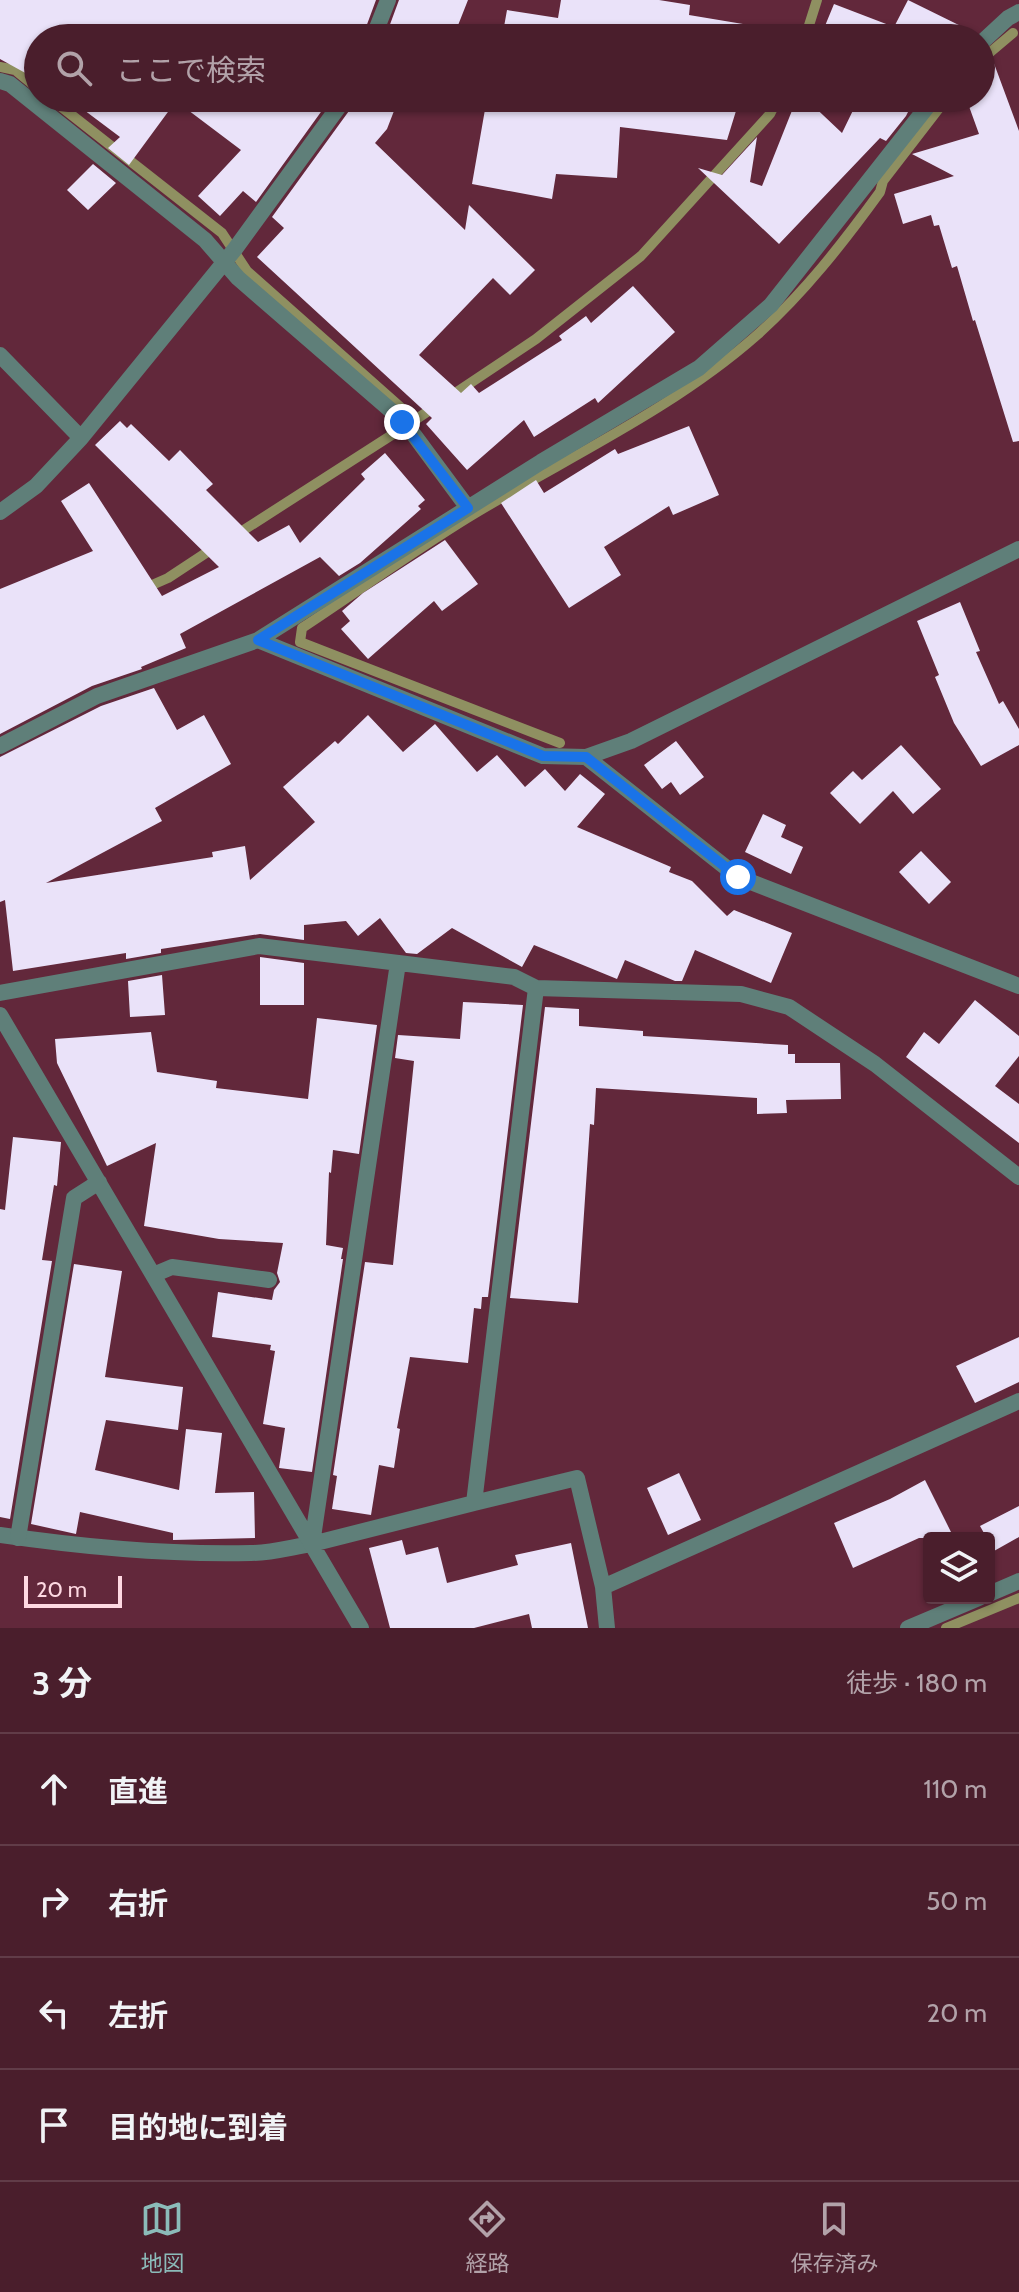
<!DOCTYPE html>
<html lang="ja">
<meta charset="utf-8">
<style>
body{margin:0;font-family:Cabin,"Noto Sans JP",sans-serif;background:#512734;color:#f1f3f6}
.controls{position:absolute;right:24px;bottom:24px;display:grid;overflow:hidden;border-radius:8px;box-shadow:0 2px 6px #0004}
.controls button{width:72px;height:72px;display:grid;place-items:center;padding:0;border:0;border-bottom:2px solid #613c48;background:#4a1e2c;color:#f1f3f6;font:40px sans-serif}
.scale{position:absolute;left:24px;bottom:20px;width:98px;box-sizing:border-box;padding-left:8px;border:4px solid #fed9e2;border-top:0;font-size:22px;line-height:28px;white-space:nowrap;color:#fed9e2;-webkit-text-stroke:6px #62283b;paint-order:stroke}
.stop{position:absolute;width:24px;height:24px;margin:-18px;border:6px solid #1a73e8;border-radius:50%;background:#fff}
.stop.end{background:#1a73e8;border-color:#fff;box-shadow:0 2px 8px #0008}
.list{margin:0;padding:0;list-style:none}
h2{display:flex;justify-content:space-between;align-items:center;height:104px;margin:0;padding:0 32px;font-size:34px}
h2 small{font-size:26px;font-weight:400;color:#b2a2a9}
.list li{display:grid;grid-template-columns:52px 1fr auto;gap:24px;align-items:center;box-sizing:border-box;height:112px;padding:0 32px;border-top:2px solid #613c48}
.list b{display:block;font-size:30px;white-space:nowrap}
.list em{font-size:26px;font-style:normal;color:#b2a2a9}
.icon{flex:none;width:44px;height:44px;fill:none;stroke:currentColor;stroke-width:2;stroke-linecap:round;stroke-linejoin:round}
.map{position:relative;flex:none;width:1019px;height:1628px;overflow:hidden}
.search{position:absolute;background:#4a1e2c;box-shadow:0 2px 6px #0004;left:24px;right:24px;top:24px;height:88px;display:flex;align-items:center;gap:20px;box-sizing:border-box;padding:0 28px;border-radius:44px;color:#b2a2a9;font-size:30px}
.sheet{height:552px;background:#4a1e2c}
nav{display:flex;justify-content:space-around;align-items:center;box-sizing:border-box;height:112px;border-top:2px solid #613c48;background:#4a1e2c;font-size:22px;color:#b2a2a9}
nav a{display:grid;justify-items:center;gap:4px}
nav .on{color:#8bbbb9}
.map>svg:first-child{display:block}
</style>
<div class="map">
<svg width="1019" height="1628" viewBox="0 0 1019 1628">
<rect width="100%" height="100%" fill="#62283b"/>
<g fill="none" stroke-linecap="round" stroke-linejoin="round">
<path stroke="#8f9061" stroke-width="10" d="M805,38l12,-38
M981,60l32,-27
M0,67l15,3 23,19
M50,98l172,135 25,38 168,149
M236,535l176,-113 124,-83 105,-83 129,-142 8,-16
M143,589l25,-11 47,-31
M560,743l-260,-101 2,-14c56,-37 110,-76 167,-111 97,-59 203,-107 288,-182 47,-42 86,-92 123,-143l3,-11 64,-83
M946,1628l73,-30"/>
</g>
<path fill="#eae2f9" d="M0,0h376l-14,38h-324v42l-38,-21z
M399,0h69l-15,38h-68z
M561,0h98l31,5 -1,10 54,9 -1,14h-70l-38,-7 -1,7h-131l5,-28 51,8z
M908,0l67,33 -4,5h-151l14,-34 60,23z
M989,50l30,81v310l-6,1 -38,-122 -2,1 -16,-55 -5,2 -13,-43 -5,1 -3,-11 -28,9 -9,-30 60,-18 -42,-22 67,-20 -13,-36h15v-44z
M68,98h263l-75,104 -13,-11 -23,25 -22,-20 43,-46 -65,-49 -47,64 -21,-17 12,-11z
M356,98h43l-12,31 -12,14 90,87 4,-25 66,65 -25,25 -17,-17 -74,77 42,38 10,-9 8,9 83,-53 -3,-4 27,-20 5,7 42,-37 42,46 -77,71 -3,-5 -61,39 -10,-17 -57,50 -41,-46 6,-6 -175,-161 27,-29 -12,-11 82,-113z
M487,98h253l-13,42 -107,-13 -3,51 -61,-4 -4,25 -80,-15z
M797,98h8l37,35 17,-35h56l-9,18 -20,25 -6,-3 -101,106 -81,-76 24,7 35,-38 -7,45 12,4z
M93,164l23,19 -28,27 -21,-20z
M120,421l7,7 4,-4 38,37 11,-11 33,34 -7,6 52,52 31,-17 11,18 65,-64 -4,-5 24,-21 40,47 -7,6 3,3 -61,54 -21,13 -19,-19 -140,77 6,14 -45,19 1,2 -50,17 -92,48v-145l93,-38 -32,-50 28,-18 73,113 57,-29 -124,-122z
M689,426l30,69 -46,20 -4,-9 -65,41 17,28 -52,33 -68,-105 35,-23 8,13 71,-44 3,5z
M445,540l33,44 -36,27 -8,-10 -66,58 -27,-30 9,-8 -8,-10 21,-18z
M960,602l20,49 -4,1 23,52 4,-3 16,28v16l-38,21 -27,-43 -19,-46 4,-2 -22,-54z
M154,688l23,42 27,-15 27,49 -76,44 7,13 -116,62 167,-26 -1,-5 33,-6 5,34 65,-58 -32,-35 52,-46 3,3 30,-29 35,37 32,-28 42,48 20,-17 28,32 20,-18 20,22 15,-17 25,20 -28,33 94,40 -2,5 23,9 35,35 7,-6 58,23 -21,50 -76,-33 -13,31h-7l-50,-21 -8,19 -83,-34 -12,22 -70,-39 -35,26 -11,-1 -26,-35 -22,18 -12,-15 -42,4v15l-44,-6 -99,15v4l-35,6v-6l-113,18 -8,-71 -5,2v-145l101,-51z
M676,741l28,36 -24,18 -9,-13 -9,7 -18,-24z
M901,745l40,44 -28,25 -20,-23 -33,33 -30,-31 23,-22 9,9z
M763,814l23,11 -5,12 22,10 -12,27 -46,-22z
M921,851l30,31 -22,22 -30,-32z
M260,957l44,6v42h-44z
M162,975l3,40 -35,2 -2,-36z
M975,1000l44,36v20l-24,30 24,18v39l-113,-86 18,-25 15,12z
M463,1002l60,3 -35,292h-6l-1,12 -7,-1 -6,55 -58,-6 -13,71 3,1 -6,39 -15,-3 -8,50 -39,-6 5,-33 -4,-1 32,-213 28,3 21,-204 -19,-3 3,-23 62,4z
M545,1007l34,2v17l64,5v5l145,9v9h7v9h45l1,36 -55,1 1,13 -30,1v-16l-161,-10 -2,37 -4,-1 -12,179 -68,-5z
M317,1018l60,7 -18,129 -26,-4 -2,23 -2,-1 -3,73 17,3 -2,11h2l-31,213 -33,-4 6,-40 -22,-4 12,-73 -5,-1 1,-5 -59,-8 6,-45 54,8 2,-10 6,-8 -3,-9 6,-30 -64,-4 -75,-13 12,-83 -49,23 -50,-103 -2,-24 96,-7 6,40 60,9 -1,7 92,11z
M13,1137l48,5 -4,44 -3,-1 -12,75 10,1 -42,258 -10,-2v-308l5,1z
M74,1264l48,7 -17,106 78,10 -5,43 -72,-10 -11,50 84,20 7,-61 36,4 -7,60 39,-1 1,46 -82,2v-7l-93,-21 -4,22 -45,-10z
M1019,1337v45l-44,21 -19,-37z
M679,1473l22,47 -33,15 -21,-47z
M925,1480l29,58h-35l-66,30 -19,-45 56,-24z
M1019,1506v31l-25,14 -14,-25z
M402,1540l4,15 32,-8 9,36 71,-18 -3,-10 56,-12 17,85h-56l-3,-14 -55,14h-84l-21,-80z"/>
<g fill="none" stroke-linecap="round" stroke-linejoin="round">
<path stroke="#5f7f79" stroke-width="16" d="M0,1535c82,12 167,20 251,18 20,0 41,-6 61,-9"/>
<path stroke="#5f7f79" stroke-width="16" d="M373,38l15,-38
M981,43l27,-25 11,-6
M0,81l10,3 195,156 33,38 157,136 19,21 54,73
M0,355l81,83
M0,512l36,-26 45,-48 154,-189 110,-151
M258,640l285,116 43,1 45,-16 388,-192
M0,746l97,-50 161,-56 283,-178 158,-94 72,-63 163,-207
M586,757l152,120 281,109
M398,963l-86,581 162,-41 62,-515
M0,993l259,-47 255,31 22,11 205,6 48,13 86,57 144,113
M0,1015l361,613
M153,1275l19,-8 97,13
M474,1503l103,-25 26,109 4,41
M18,1538l56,-340 25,-16
M603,1587l416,-186
M989,1594l30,-13
M908,1628l71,-30"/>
</g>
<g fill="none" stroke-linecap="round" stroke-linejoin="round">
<path stroke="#1a73e8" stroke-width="10" d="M402,422l66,86 -210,132 285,116 43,1 152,120"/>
</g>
</svg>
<div class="controls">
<button><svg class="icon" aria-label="layers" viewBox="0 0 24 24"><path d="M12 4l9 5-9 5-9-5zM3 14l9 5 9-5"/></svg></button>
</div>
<div class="scale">20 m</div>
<div class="stop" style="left:738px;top:877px"></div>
<div class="stop end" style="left:402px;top:422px"></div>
<div class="search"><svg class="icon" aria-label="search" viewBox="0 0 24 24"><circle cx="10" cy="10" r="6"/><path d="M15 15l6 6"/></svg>ここで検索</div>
</div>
<section class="sheet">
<h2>3 分<small>徒歩 · 180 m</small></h2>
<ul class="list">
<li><svg class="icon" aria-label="ahead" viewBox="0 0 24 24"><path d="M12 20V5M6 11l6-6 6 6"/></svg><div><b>直進</b></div><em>110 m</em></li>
<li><svg class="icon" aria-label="right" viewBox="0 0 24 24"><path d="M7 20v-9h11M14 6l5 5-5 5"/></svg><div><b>右折</b></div><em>50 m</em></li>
<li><svg class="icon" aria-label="left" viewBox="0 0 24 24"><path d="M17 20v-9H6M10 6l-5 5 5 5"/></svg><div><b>左折</b></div><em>20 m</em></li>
<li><svg class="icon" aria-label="arrive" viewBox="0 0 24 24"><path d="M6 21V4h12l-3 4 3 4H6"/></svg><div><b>目的地に到着</b></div></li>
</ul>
</section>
<nav>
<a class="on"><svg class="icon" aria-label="map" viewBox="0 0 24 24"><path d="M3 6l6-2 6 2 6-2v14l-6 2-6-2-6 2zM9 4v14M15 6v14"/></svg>地図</a>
<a><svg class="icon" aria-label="directions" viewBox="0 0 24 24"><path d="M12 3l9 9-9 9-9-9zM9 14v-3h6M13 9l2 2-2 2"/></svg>経路</a>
<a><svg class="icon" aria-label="saved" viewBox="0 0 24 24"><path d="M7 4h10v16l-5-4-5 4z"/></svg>保存済み</a>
</nav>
